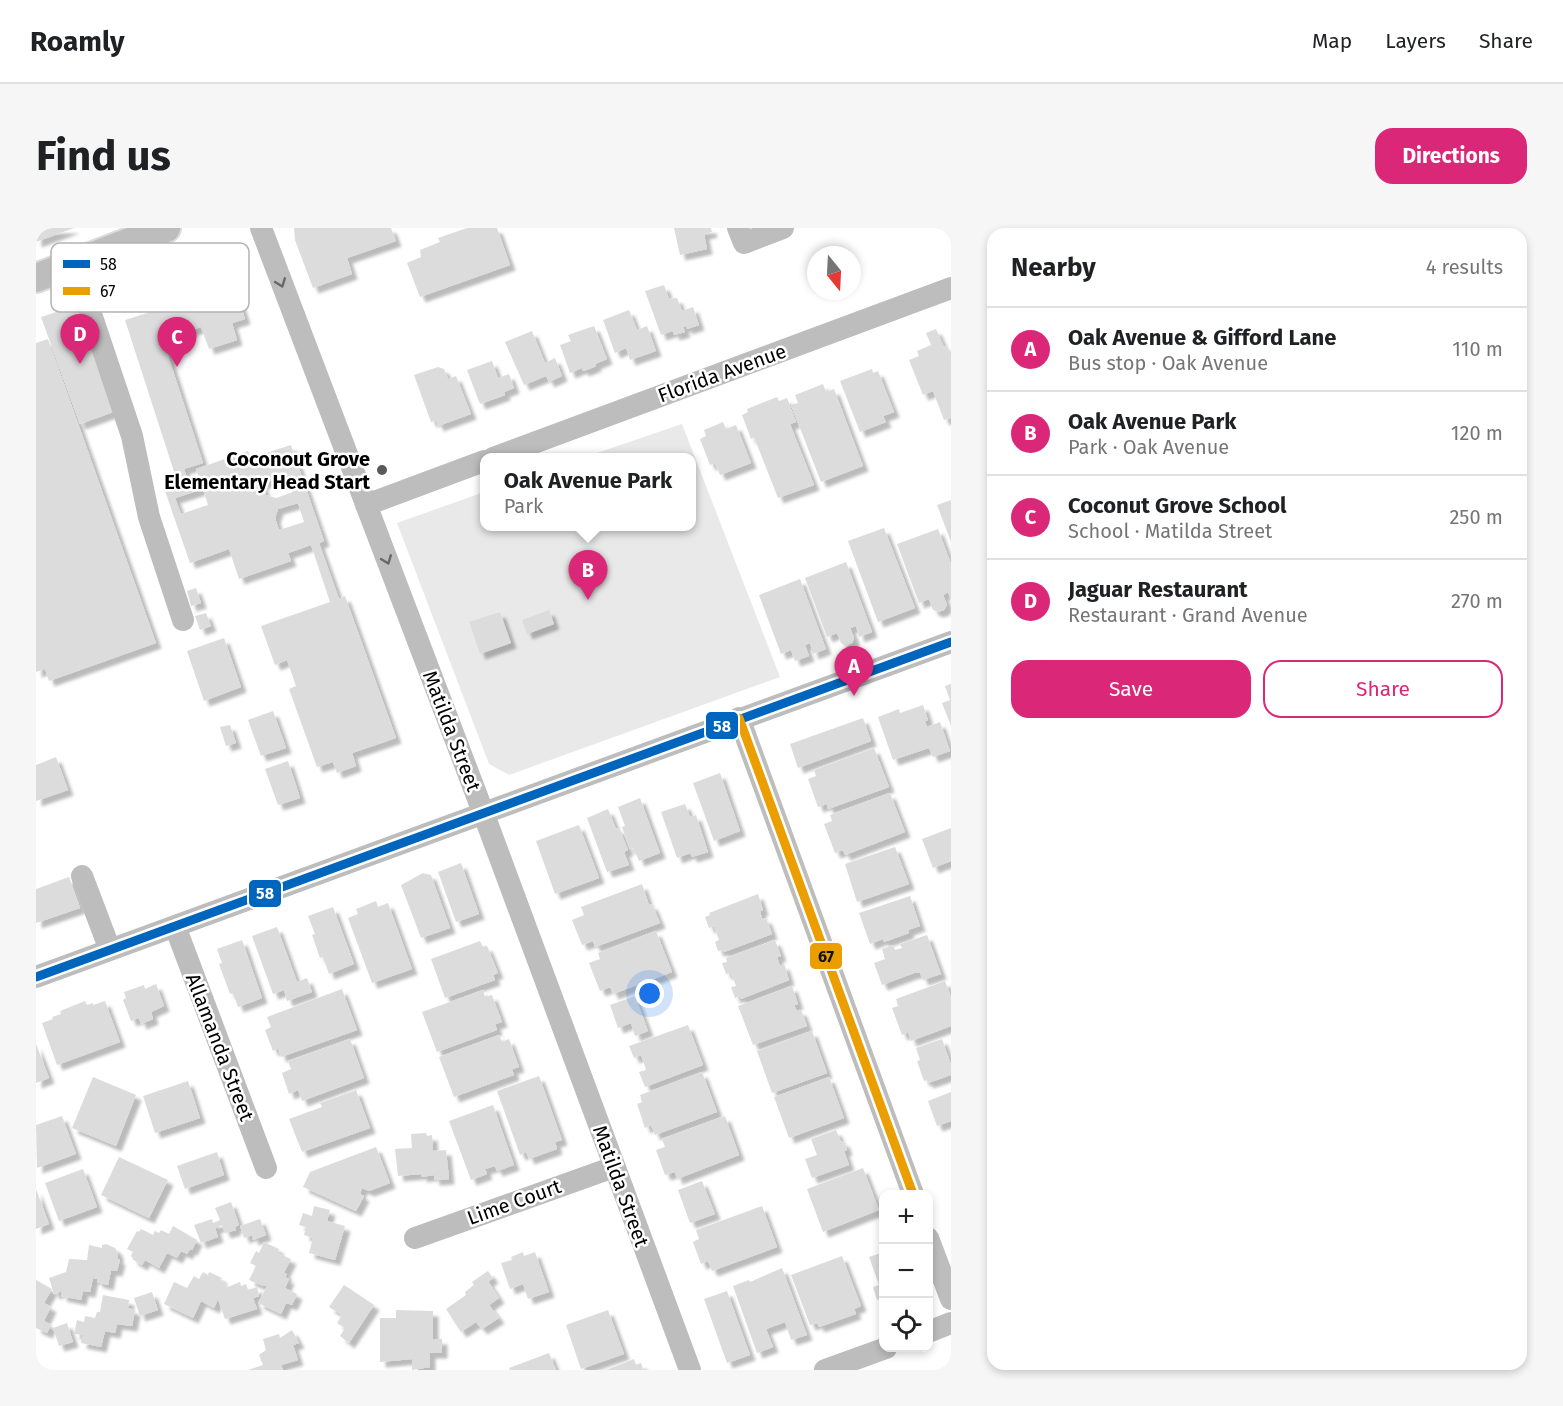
<!DOCTYPE html>
<meta charset="utf-8">
<style>
body{margin:0;font-family:"Fira Sans",sans-serif;background:#f6f6f6;color:#202124}
.controls{position:absolute;right:18px;bottom:18px;display:grid;overflow:hidden;border-radius:12px;box-shadow:0 3px 9px #0003}
.controls button{width:54px;height:54px;display:grid;place-items:center;padding:0;border:0;border-bottom:2px solid #e0e0e0;background:#fff;color:#202124;font:30px sans-serif}
.compass{position:absolute;left:771px;top:18px;width:54px;height:54px;border-radius:50%;background:#fff;box-shadow:0 3px 9px #0003;rotate:162deg}
.you{position:absolute;left:614px;top:766px;width:21px;height:21px;margin:-15px;border:4px solid #fff;border-radius:50%;background:#1a73e8;box-shadow:0 0 0 9px #1a73e833}
.badge{display:grid;place-items:center;width:39px;height:39px;border-radius:50%;background:#db2777;color:#fff;font-size:20px;font-weight:700}
.pin{position:absolute;translate:-50% -50px;filter:drop-shadow(0 2px 3px #0008)}
.pin::after{content:'';position:absolute;top:32px;width:21px;height:18px;background:inherit;clip-path:polygon(0 0,100% 0,50% 100%)}
.popup{position:absolute;left:444px;top:225px;width:216px;height:78px;box-sizing:border-box;display:grid;place-content:center;border-radius:12px;background:#fff;filter:drop-shadow(0 2px 4px #0005);font-size:20px;white-space:nowrap;color:#757577}
.popup b{font-size:22px;color:#202124}
.popup::after{content:'';position:absolute;left:50%;top:100%;margin-left:-12px;border:12px solid transparent;border-top-color:#fff}
.list{margin:0;padding:0;list-style:none}
h2{display:flex;justify-content:space-between;align-items:center;height:78px;margin:0;padding:0 24px;font-size:26px}
h2 small{font-size:20px;font-weight:400;color:#757577}
.list li{display:grid;grid-template-columns:39px 1fr auto;gap:18px;align-items:center;box-sizing:border-box;height:84px;padding:0 24px;border-top:2px solid #e0e0e0}
.list b{display:block;font-size:22px;white-space:nowrap}
.list p{margin:0;font-size:20px;white-space:nowrap;color:#757577}
.list em{font-size:20px;font-style:normal;color:#757577}
.actions{display:flex;gap:12px;padding:18px 24px}
.actions a{flex:1;padding:14px 0;border:2px solid #db2777;border-radius:18px;text-align:center;font-size:21px;color:#db2777}
.actions .main{background:#db2777;color:#fff}
.icon{flex:none;width:33px;height:33px;fill:none;stroke:currentColor;stroke-width:2;stroke-linecap:round;stroke-linejoin:round}
.map{position:relative;flex:none;width:915px;height:1142px;overflow:hidden;border-radius:18px}
header{display:flex;align-items:center;gap:36px;box-sizing:border-box;height:84px;padding:0 30px;background:#fff;border-bottom:2px solid #e0e0e0}
header strong{font-size:28px}
nav{display:flex;gap:33px;margin-inline-start:auto;font-size:21px}
.intro{display:flex;align-items:center;justify-content:space-between;box-sizing:border-box;height:144px;padding:0 36px}
h1{margin:0;font-size:42px}
.button{padding:15px 27px;border-radius:18px;background:#db2777;color:#fff;font-size:21px;font-weight:700}
main{display:flex;gap:36px;padding:0 36px}
aside{flex:1;background:#fff;border-radius:18px;box-shadow:0 3px 9px #0003}
.map>svg:first-child{display:block}
</style>
<header>
<strong>Roamly</strong>
<nav><a>Map</a><a>Layers</a><a>Share</a></nav>
</header>
<div class="intro"><h1>Find us</h1><a class="button">Directions</a></div>
<main>
<div class="map">
<svg width="915" height="1142" viewBox="0 0 915 1142">
<defs>
<filter id="shadow"><feDropShadow dx="5.5" dy="5.5" stdDeviation="1.5" flood-color="#0004"/></filter>
</defs>
<rect width="100%" height="100%" fill="#fff"/>
<path fill="#e9e9e9" d="M646,196l98,253 -271,98 -20,-11 -92,-241 87,-31v34h208v-68l-107,-1z"/>
<path fill="#dcdcdc" fill-rule="evenodd" filter="url(#shadow)" d="M0,0h38l-38,14z
M258,0h97l5,13 -49,17 5,16 -39,14 -18,-48z
M431,0h30l13,37 -90,32 -13,-34 14,-6 -1,-7 20,-8 -2,-4z
M638,0h37l1,4 -8,2 3,15 -27,6z
M195,47l14,44 -13,4 5,17 -28,9 -8,-22 -38,13 40,123 -19,6 4,13 11,-4 -3,-9 52,-18 3,7 40,-13 33,96 -5,2 20,56 6,-3 51,142 -44,15 4,13 -19,7 -4,-11 -16,5 -28,-78 7,-3 -9,-26 -12,5 -14,-39 69,-24 -19,-57 -23,8 3,8 -52,18 -10,-30 -39,14 -25,-72 14,-4 -54,-167 82,-26 -3,-10zM251,247l6,17 -17,6 -10,-3 -4,-11zM167,261l5,16 -27,9 -6,-16zM262,275l6,19 -25,8 -4,-12 3,-9z
M628,57l5,14 8,-1 5,13 11,-4 6,18 -12,4 -1,-3 -3,1 2,5 -11,3 -1,-4 -12,4 -16,-44z
M44,76l39,106 -39,14 -39,-107z
M593,82l8,20 10,-4 9,25 -26,9 -4,-12 -11,5 -12,-33z
M558,98l13,33 -12,5 1,2 -7,3 -6,2 -1,-3 -12,5 -10,-28 11,-4 -3,-6z
M900,101l8,18 3,-1 4,10v62l-7,2 -11,-29 -10,4 -14,-35 10,-4 -2,-5 14,-6 -5,-12z
M496,103l13,32 10,-5 7,18 -13,6 -3,-6 -22,9 -19,-43z
M12,111l108,304 -107,38 -4,-12 -9,3v-329z
M456,133l6,17 11,-4 5,14 -10,4 1,3 -25,9 -13,-34z
M402,139l6,2 4,10 8,-3 15,38 -33,12 -2,-6 -5,2 -17,-47z
M836,141l1,4 5,-2 16,41 -11,4 3,6 -26,10 -20,-51z
M787,156l3,8 8,-3 29,77 -42,16 -30,-77 7,-2 -3,-8z
M741,169l2,4 8,-3 9,24 -6,2 24,61 -36,13 -24,-61 -3,2 -9,-24 6,-3 -1,-3z
M687,194l3,7 10,-4 15,38 -31,12 -5,-12 -5,2 -10,-26 6,-3 -2,-6z
M915,272v42l-14,-37z
M848,300l31,80 -37,14 -30,-81z
M902,301l13,35v37l-3,-9 -5,3 4,10 -3,5 -6,2 -5,-2 -4,-11 -10,4 -22,-59z
M810,334l26,70 -13,5 -3,-11 -6,2 4,10 -2,5 -6,3 -5,-3 -4,-10 -10,4 -22,-59z
M764,351l26,70 -13,5 -3,-11 -5,2 4,11 -14,5 -4,-11 -10,4 -22,-59z
M160,360l5,15 -10,3 -4,-15z
M513,382l5,14 -27,10 -5,-14z
M464,384l11,31 -31,11 -11,-32z
M170,385l5,13 -11,4 -5,-14z
M188,410l17,49 -37,14 -17,-50z
M915,456v42l-9,-23 8,-3 -5,-14z
M887,477l5,15 -3,1 2,6 13,-5 10,29 -17,6 -4,-9 -36,12 -15,-43 21,-8 1,4z
M237,483l13,37 -25,8 -13,-36z
M827,490l8,23 -73,27 -8,-24z
M194,497l6,18 -10,3 -6,-19z
M838,520l15,39 -61,22 -1,-5 -9,3 -10,-28 8,-3 -2,-6z
M20,529l12,33 -32,11v-36z
M252,533l12,37 -22,7 -13,-36z
M684,545l20,58 -26,10 -21,-58z
M854,565l15,39 -60,23 -2,-5 -8,3 -11,-29 8,-3 -2,-6z
M604,570l20,55 -21,8 -5,-13 -4,1 -8,-22 3,-1 -7,-19z
M649,576l5,13 6,-2 12,37 -16,5 -2,-4 -13,5 -16,-46z
M572,581l8,20 3,-1 9,22 -4,2 5,13 -22,7 -20,-54z
M543,597l20,53 -44,16 -19,-53z
M915,600v33l-18,7 -11,-29z
M859,619l14,37 -52,18 -12,-38z
M425,635l18,51 -23,8 -18,-50z
M387,645l8,2 19,53 -29,10 -20,-53z
M33,649l11,31 -44,15v-34z
M606,656l7,21 3,-1 8,19 -65,24 -2,-6 -11,4 -10,-25 12,-5 -3,-8z
M722,666l5,16 -3,1 2,8 4,-1 6,16 -48,18 -1,-2 -5,1 -3,-9 4,-2 -5,-14 -5,2 -4,-11 5,-2 -1,-2z
M874,668l10,30 -12,4 1,3 -25,9 -1,-3 -13,5 -11,-31z
M340,673l2,6 10,-4 24,66 -40,14 -24,-65 10,-4 -2,-5z
M297,679l21,57 -25,10 -6,-17 -3,1 -8,-23 3,-1 -7,-18z
M241,699l20,55 10,-4 5,14 -25,9 -3,-11 -11,4 -21,-58z
M620,703l16,41 -59,22 -3,-7 -10,4 -11,-28 11,-4 -2,-6z
M891,707l14,39 -18,6 -3,-7h-6l-32,12 -8,-22 11,-4 -3,-10 11,-4 2,5 7,-2 -2,-4z
M206,712l20,58 -24,9 -5,-14 -3,1 -11,-30 3,-1 -5,-14z
M739,712l6,16 -4,1 3,9 4,-2 5,16 -48,19 -1,-3 -5,2 -4,-11 5,-1 -5,-13 -5,1 -4,-11 5,-1 -1,-4z
M444,713l3,6 4,-1 11,27 -5,2 2,5 -50,18 -14,-39z
M909,753l6,16v29l-40,15 -3,-9 -6,3 -10,-27 6,-2 -2,-7z
M120,756l8,22 -13,6 2,7 -12,5 -2,-6 -8,3 -8,-21 3,-2 -2,-6 20,-7 1,4z
M756,758l6,18 -4,1 3,6 4,-1 6,16 -54,19 -15,-39z
M306,761l15,41 -76,27 -3,-9 -5,3 -8,-21 6,-3 -4,-10z
M447,762l2,7 7,-2 10,27 -7,2 2,6 -60,22 -15,-40z
M599,768l13,35 -13,5 -4,-13 -13,5 -8,-23z
M49,773l2,4 6,-2v2l12,-4 15,41 -63,23 -15,-42 11,-4 -1,-2 9,-3 -1,-3z
M652,797l15,40 -58,22 -6,-15 7,-2 -5,-15 -7,3 -5,-12z
M776,803l15,42 -55,20 -15,-42z
M463,807l3,7 7,-3 10,28 -7,2 2,6 -60,22 -15,-40z
M314,811l14,39 -62,23 -4,-11 -9,4 -7,-21 9,-4 -3,-8z
M906,811l9,26v10l-23,8 -1,-3 -3,1 -7,-20 3,-1 -4,-12z
M0,816l13,34 -13,5z
M666,844l15,40 -62,23 -4,-10 -6,3 -8,-24 5,-2 -2,-7z
M503,848l23,64 -7,2 2,7 -28,10 -3,-7 -6,3 -23,-64z
M57,849l43,18 -20,51 -44,-18z
M793,849l15,41 -55,20 -15,-41z
M152,853l12,37 -45,15 -12,-37z
M320,862l14,38 -68,24 -13,-33 33,-12 -2,-4z
M915,864v29l-14,5 -9,-25z
M457,877l21,60 -17,6 -2,-5 -10,3 2,5 -16,6 -22,-59z
M26,888l14,38 -39,14 -1,-43z
M689,888l14,39 -62,24 -2,-7 -10,3 -9,-25 9,-3 -3,-8z
M800,902l5,12 3,-1 3,9 -3,1 5,14 -37,13 -7,-19 12,-4 -6,-16z
M390,905l1,3 5,-1 1,16 13,-1 3,29 -15,1v-5l-12,2 -1,-3 -23,2 -3,-27 17,-1 -1,-14z
M340,919l14,36 -21,8 -7,-3 -2,6 4,2 -8,15 -53,-24 7,-15z
M181,924l7,23 -39,14 -8,-23z
M83,929l49,23 -19,38 -48,-23z
M827,940l16,42 -56,22 -16,-43z
M47,941l14,38 -38,14 -14,-38z
M666,953l13,33 -25,9 -12,-33z
M0,961l13,35 -13,5z
M195,974l8,23 -4,2 1,3 -11,3 -3,-8 -7,3 3,9 -17,6 -7,-18 18,-6 1,4 7,-3 -5,-12z
M278,978l16,4 -3,11 18,5 -10,34 -26,-7 4,-15 -9,-3 2,-8 -7,-2 4,-12 9,3z
M726,978l15,41 -65,24 -4,-10 -7,3 -8,-22 6,-3 -3,-9z
M224,991l6,16 -13,5 -1,-5 -8,3 -4,-12z
M137,998l24,14 -5,10 -2,-1 -3,5 -6,-3 -4,7 -10,-5 -8,15 -14,-8 -3,5 -10,-6 1,-1 -2,-2 2,-4 -6,-3 10,-18 2,1 2,-3 12,6 2,-4 4,2 2,-3 8,4z
M228,1014l15,7 -2,4 14,6 -7,14 3,1 -2,3 4,2 -4,9 12,6 -5,11 -6,-2 -5,11 -23,-11 9,-17 -4,-1v1l-14,-6 7,-14 -6,-3 6,-12 3,2z
M70,1016l9,4 3,5v6l2,1 -3,11 -6,-1 -3,15 -11,-3v-3l-4,-1 -3,14 -7,-1 -2,9 -20,-4 1,-5 -8,3 -5,-16 17,-6 3,-13 18,1 2,-15 13,3v-3z
M487,1024l1,4 11,-4 14,40 -21,7 -5,-15 -13,5 -9,-26 11,-3 -1,-3z
M848,1024v46l-7,2 -4,-13 6,-2 -10,-28z
M806,1028l19,50 -7,3 2,5 -37,13 -2,-4 -7,2 -19,-50z
M746,1040l25,67 -16,5 -6,-18 -19,7 7,18 -16,6 -24,-67 16,-6 1,2z
M452,1043l5,7 -5,3 11,17 -10,7 10,13 -17,11 -6,-7 -15,10 -15,-23 20,-14 -1,-3 9,-7 -2,-3z
M167,1044l5,3 1,-3 13,6 -2,2 8,7 12,-5 1,4 5,-2 2,6 9,-3 2,9 -6,2 4,11 -32,10 -7,-20 -4,9 -13,-7 -8,17 -29,-14 10,-22 13,6 7,-12 5,3z
M0,1052l16,9 -8,14 7,4 -7,14 7,4 -4,8 -11,-5z
M308,1057l30,20 -25,38 -9,-7 5,-8 -8,-5 5,-8 -13,-8z
M691,1063l23,64 -23,8 -23,-64z
M116,1064l6,18 -18,6 -6,-18z
M67,1067l26,5 -1,8 7,2 -3,16 -15,-2 -2,9 -10,-2 -4,16 -20,-4 2,-8 -9,-1 3,-14 7,2 1,-6 10,2 2,-6h3z
M360,1082l37,1v28h9v14h-12v14l-18,3v-11l-32,3v-44h16z
M572,1082l16,44 -43,15 -15,-44z
M31,1095l6,19 -14,4 -6,-18z
M256,1102l7,13 -6,2 5,15 -17,5 2,5h-35l15,-5 -4,-10 7,-5 -3,-11 16,-5 1,4z
M513,1125l7,17h-46l-1,-2z
M598,1131l2,6 5,-2 2,7h-37z"/>
<g fill="none" stroke-linecap="round" stroke-linejoin="round">
<g stroke="#dbdbdb" stroke-width="32">
<path id="major" d="M0,50l130,-50"/>
</g>
<path stroke="#bdbdbd" stroke-width="22" d="M225,0l222,584 207,558
M702,0l6,15 39,-15
M33,37l19,40 44,131 17,81 34,103
M457,230l458,-170
M330,277l118,-44
M703,490l174,476
M46,648l28,74
M139,698l91,242
M0,749l915,-335
M379,1010l199,-71
M892,1010l23,61
M892,1104l23,-9
M789,1142l61,-22"/>
<use href="#major" stroke="#bdbdbd" stroke-width="28"/>
<g stroke="#fff" stroke-width="14">
<path id="bus-1" d="M0,749l915,-335"/>
</g>
<g stroke="#fff" stroke-width="14">
<path id="bus-2" d="M703,490l174,476"/>
</g>
<use href="#bus-1" stroke="#0065bd" stroke-width="9"/>
<use href="#bus-2" stroke="#eb9e00" stroke-width="9"/>
</g>
<defs><path id="oneway-chevron" d="M-2-3.5L2.5 0L-2 3.5" fill="none" stroke-width="1.6" stroke-linecap="round" stroke-linejoin="round" transform="scale(1.5)"/></defs>
<g stroke="#686868">
<use href="#oneway-chevron" transform="translate(245 55) rotate(69)"/>
<use href="#oneway-chevron" transform="translate(351 332) rotate(69)"/>
</g>
<circle fill="#595959" stroke="#fff" stroke-width="2" cx="346" cy="242" r="6"/>
<g text-anchor="middle" stroke-width="5" stroke-linejoin="round" paint-order="stroke">
<g font-size="20" fill="#000" stroke="#fff">
<text transform="translate(686 145) rotate(-20)" y="7">Florida Avenue</text>
<text transform="translate(416 503) rotate(69)" y="7">Matilda Street</text>
<text transform="translate(184 819) rotate(69)" y="7">Allamanda Street</text>
<text transform="translate(585 958) rotate(70)" y="7">Matilda Street</text>
<text transform="translate(478 974) rotate(-20)" y="7">Lime Court</text>
</g>
<g font-size="20" font-weight="bold" fill="#000" stroke="#fff" text-anchor="end">
<text x="334" y="238">Coconout Grove<tspan x="334" dy="23">Elementary Head Start</tspan></text>
</g>
</g>
<rect x="15" y="15" width="198" height="69" rx="9" fill="#fff" stroke="#b2b2b2" stroke-width="1.5"/>
<rect x="27" y="32" width="27" height="8" fill="#0065bd"/>
<rect x="27" y="59" width="27" height="8" fill="#eb9e00"/>
<g font-size="16" fill="#000">
<text x="64" y="42">58</text>
<text x="64" y="69">67</text>
</g>
<g stroke="#fff" stroke-width="2">
<rect x="669" y="483" width="34" height="29" rx="6" fill="#0065bd"/>
<rect x="212" y="651" width="34" height="29" rx="6" fill="#0065bd"/>
<rect x="773" y="714" width="34" height="28" rx="6" fill="#eb9e00"/>
</g>
<g font-size="16" text-anchor="middle" font-weight="bold" fill="#fff">
<text x="686" y="504">58</text>
<text x="229" y="671">58</text>
</g>
<g font-size="16" text-anchor="middle" font-weight="bold" fill="#111">
<text x="790" y="734">67</text>
</g>
</svg>
<div class="controls">
<button>+</button>
<button>−</button>
<button><svg class="icon" aria-label="locate" viewBox="0 0 24 24"><circle cx="12" cy="12" r="6"/><path d="M12 2v4M12 18v4M2 12h4M18 12h4"/></svg></button>
</div>
<svg class="compass" viewBox="-18 -18 36 36"><path d="M0-13l5 13h-10z" fill="#e53935"/><path d="M0 13l5-13h-10z" fill="#757577"/></svg>
<div class="you"></div>
<div class="pin badge" style="left:818px;top:468px">A</div>
<div class="pin badge" style="left:552px;top:372px">B</div>
<div class="popup"><b>Oak Avenue Park</b>Park</div>
<div class="pin badge" style="left:141px;top:139px">C</div>
<div class="pin badge" style="left:44px;top:136px">D</div>
</div>
<aside>
<h2>Nearby<small>4 results</small></h2>
<ul class="list">
<li><span class="badge">A</span><div><b>Oak Avenue &amp; Gifford Lane</b><p>Bus stop · Oak Avenue</p></div><em>110 m</em></li>
<li><span class="badge">B</span><div><b>Oak Avenue Park</b><p>Park · Oak Avenue</p></div><em>120 m</em></li>
<li><span class="badge">C</span><div><b>Coconut Grove School</b><p>School · Matilda Street</p></div><em>250 m</em></li>
<li><span class="badge">D</span><div><b>Jaguar Restaurant</b><p>Restaurant · Grand Avenue</p></div><em>270 m</em></li>
</ul>
<div class="actions"><a class="main">Save</a><a>Share</a></div>
</aside>
</main>
